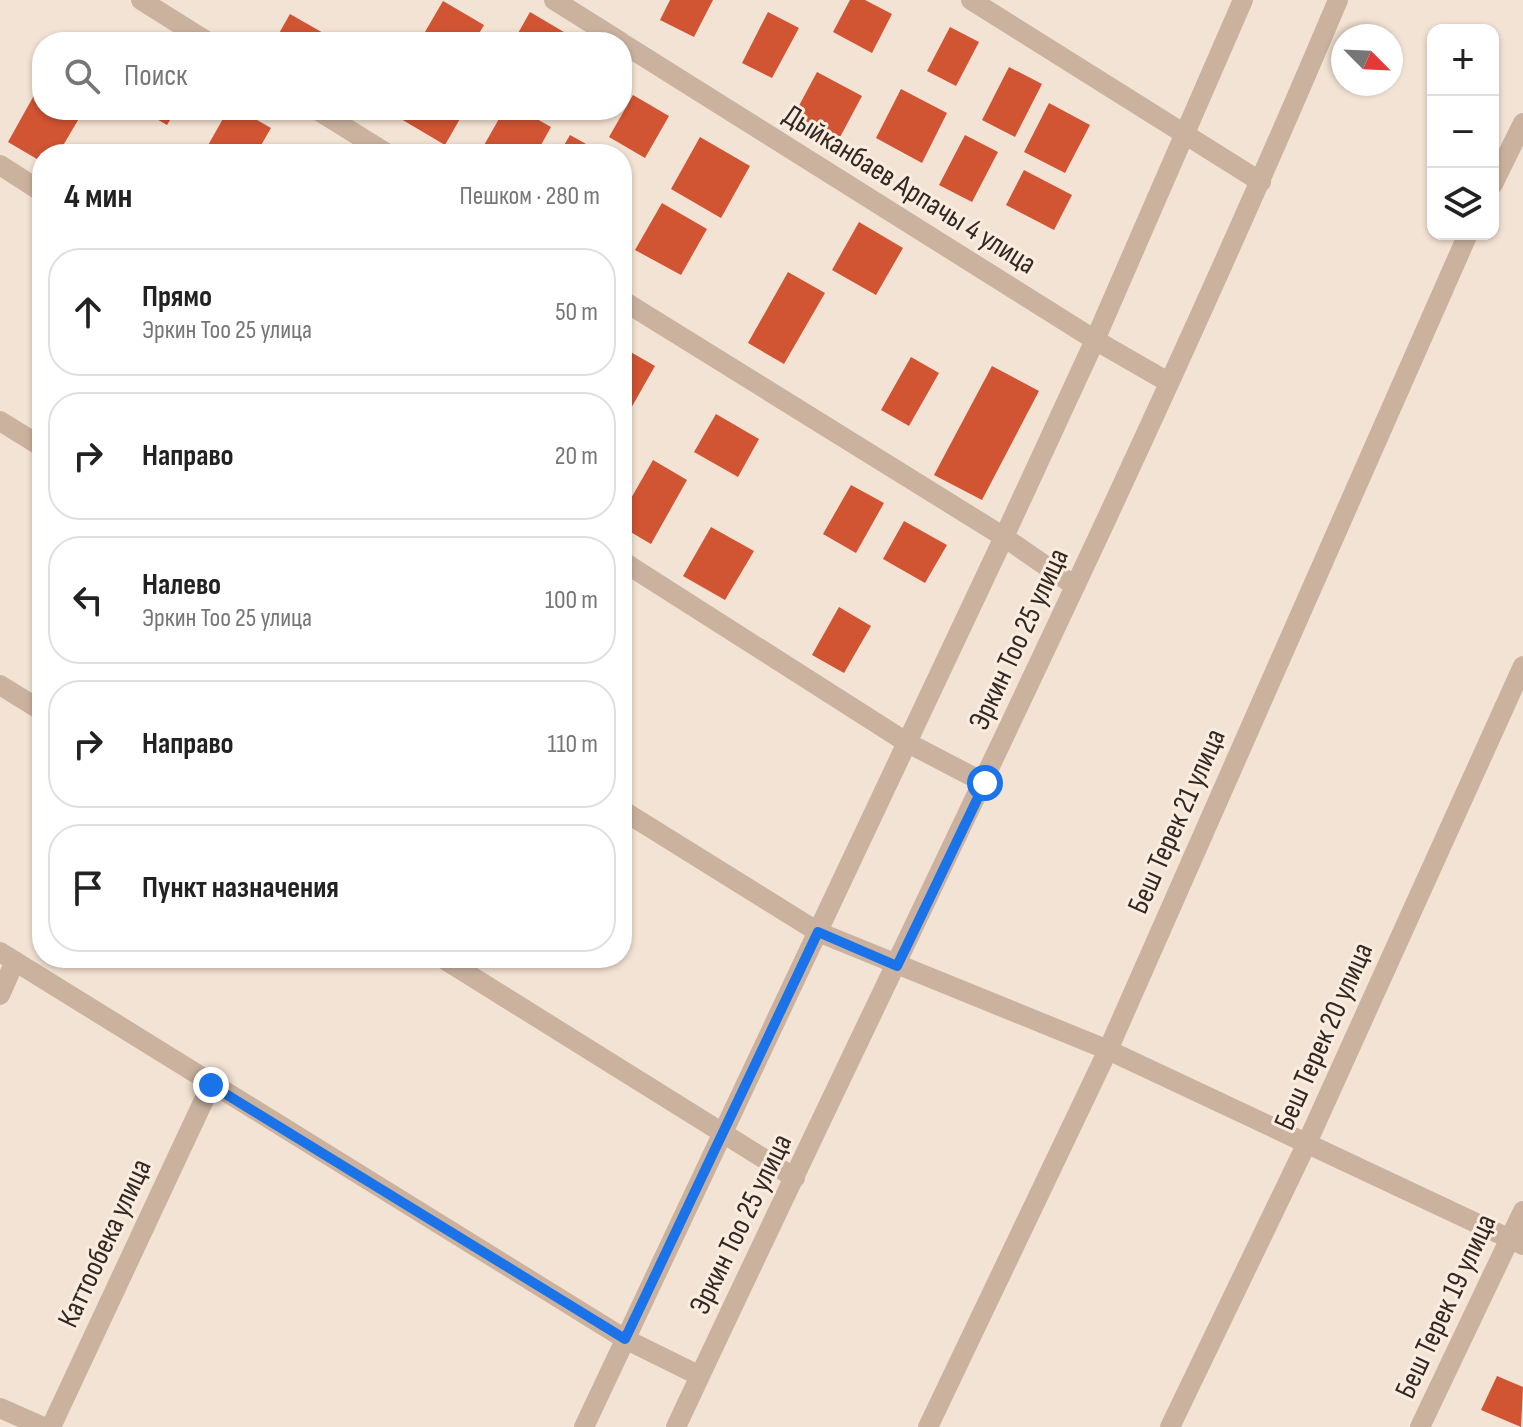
<!DOCTYPE html>
<html lang="ru">
<meta charset="utf-8">
<style>
body{margin:0;font-family:"Sofia Sans Condensed",sans-serif;background:#f6f6f6;color:#222}
.controls{position:absolute;right:24px;top:24px;display:grid;overflow:hidden;border-radius:16px;box-shadow:0 2px 6px #0004}
.controls button{width:72px;height:72px;display:grid;place-items:center;padding:0;border:0;border-bottom:2px solid #e0e0e0;background:#fff;color:#222;font:40px sans-serif}
.compass{position:absolute;left:1331px;top:24px;width:72px;height:72px;border-radius:50%;background:#fff;box-shadow:0 2px 6px #0004;rotate:114deg}
.stop{position:absolute;width:24px;height:24px;margin:-18px;border:6px solid #1a73e8;border-radius:50%;background:#fff}
.stop.end{background:#1a73e8;border-color:#fff;box-shadow:0 2px 8px #0008}
.list{margin:0;padding:0;list-style:none}
h2{display:flex;justify-content:space-between;align-items:center;height:104px;margin:0;padding:0 32px;font-size:34px}
h2 small{font-size:26px;font-weight:400;color:#767676}
.list li{display:grid;grid-template-columns:52px 1fr auto;gap:24px;align-items:center;box-sizing:border-box;height:128px;margin:0 16px 16px;padding:0 16px;border:2px solid #e0e0e0;border-radius:32px}
.list b{display:block;font-size:30px;white-space:nowrap}
.list p{margin:0;font-size:26px;white-space:nowrap;color:#767676}
.list em{font-size:26px;font-style:normal;color:#767676}
.icon{flex:none;width:44px;height:44px;fill:none;stroke:currentColor;stroke-width:2;stroke-linecap:round;stroke-linejoin:round}
.map{position:relative;flex:none;width:1523px;height:1427px;overflow:hidden}
.search{position:absolute;background:#fff;box-shadow:0 2px 6px #0004;left:32px;top:32px;width:600px;height:88px;display:flex;align-items:center;gap:20px;box-sizing:border-box;padding:0 28px;border-radius:32px;color:#767676;font-size:30px}
.panel{position:absolute;background:#fff;box-shadow:0 2px 6px #0004;left:32px;top:144px;width:600px;height:824px;border-radius:32px}
.map>svg:first-child{display:block}
</style>
<div class="map">
<svg width="1523" height="1427" viewBox="0 0 1523 1427">
<rect width="100%" height="100%" fill="#f3e3d4"/>
<path fill="#d15433" d="M670,0h43l-19,37 -34,-17z
M850,0h15l27,14 -20,39 -39,-21z
M443,1l41,24 -10,17h-43l-9,-5z
M530,12l39,23 -4,7h-52z
M768,12l31,16 -27,50 -30,-15z
M290,14l35,20 -4,8h-47z
M950,27l29,15 -23,44 -29,-15z
M1009,67l33,17 -27,53 -33,-17z
M817,72l45,24 -23,43 -45,-24z
M42,81v29h42l-26,44h-16v8l-34,-20z
M901,89l46,24 -25,50 -46,-25z
M633,95l36,21 -24,42 -36,-21z
M1049,103l41,22 -25,48 -41,-21z
M141,110h35l-9,15z
M228,110h12l31,18 -15,26h-53z
M406,110h59l-20,35 -44,-26z
M504,110h17l30,17 -15,27h-57z
M570,135l34,19h-45z
M965,135l33,17 -26,50 -33,-17z
M700,137l50,29 -29,52 -50,-29z
M1024,170l48,25 -18,35 -48,-25z
M662,203l45,26 -26,46 -46,-25z
M859,222l44,26 -27,47 -44,-25z
M788,272l37,21 -41,71 -36,-21z
M622,347l33,19 -33,58z
M911,357l28,16 -30,53 -28,-16z
M992,366l47,25 -57,109 -48,-25z
M716,414l43,25 -21,38 -44,-25z
M653,460l34,20 -36,64 -29,-17v-13z
M851,485l33,18 -28,50 -33,-19z
M904,521l43,24 -22,38 -42,-24z
M711,527l43,24 -29,49 -42,-24z
M839,607l32,19 -27,47 -32,-18z
M1497,1376l26,11 -2,40 -40,-17z"/>
<g fill="none" stroke-linecap="round" stroke-linejoin="round">
<path stroke="#cbb29f" stroke-width="20" d="M141,0l67,42
M554,0l67,42
M971,0l290,182
M622,43l473,297 73,42
M317,110l71,44
M0,165l42,27
M1493,184l30,-61
M622,300l382,237 71,49
M0,421l42,26
M622,561l284,181 79,41
M0,685l42,26
M622,810l196,122 290,118 415,195
M0,952l625,387 75,37
M442,958l353,220
M0,995l15,-34
M0,1408l43,19
M51,1427l160,-342
M584,1427l420,-890 91,-197 148,-340
M676,1427c222,-475 458,-944 662,-1427
M928,1427l180,-377 360,-816
M1170,1427l136,-282 217,-479
M1420,1427l103,-216"/>
</g>
<g fill="none" stroke-linecap="round" stroke-linejoin="round">
<path stroke="#1a73e8" stroke-width="10" d="M211,1085l414,254 193,-407 79,34 88,-183"/>
</g>
<g text-anchor="middle" stroke-width="6" stroke-linejoin="round" paint-order="stroke">
<g font-size="30" fill="#342824" stroke="#faede0">
<text transform="translate(910 189) rotate(32)" y="10">Дыйканбаев Арпачы 4 улица</text>
<text transform="translate(1018 639) rotate(-65)" y="10">Эркин Тоо 25 улица</text>
<text transform="translate(1176 821) rotate(-66)" y="10">Беш Терек 21 улица</text>
<text transform="translate(1323 1036) rotate(-66)" y="10">Беш Терек 20 улица</text>
<text transform="translate(740 1224) rotate(-64)" y="10">Эркин Тоо 25 улица</text>
<text transform="translate(104 1243) rotate(-65)" y="10">Каттообека улица</text>
<text transform="translate(1445 1306) rotate(-65)" y="10">Беш Терек 19 улица</text>
</g>
</g>
</svg>
<div class="controls">
<button>+</button>
<button>−</button>
<button><svg class="icon" aria-label="layers" viewBox="0 0 24 24"><path d="M12 4l9 5-9 5-9-5zM3 14l9 5 9-5"/></svg></button>
</div>
<svg class="compass" viewBox="-18 -18 36 36"><path d="M0-13l5 13h-10z" fill="#e53935"/><path d="M0 13l5-13h-10z" fill="#767676"/></svg>
<div class="stop" style="left:985px;top:783px"></div>
<div class="stop end" style="left:211px;top:1085px"></div>
<div class="search"><svg class="icon" aria-label="search" viewBox="0 0 24 24"><circle cx="10" cy="10" r="6"/><path d="M15 15l6 6"/></svg>Поиск</div>
<section class="panel">
<h2>4 мин<small>Пешком · 280 m</small></h2>
<ul class="list">
<li><svg class="icon" aria-label="ahead" viewBox="0 0 24 24"><path d="M12 20V5M6 11l6-6 6 6"/></svg><div><b>Прямо</b><p>Эркин Тоо 25 улица</p></div><em>50 m</em></li>
<li><svg class="icon" aria-label="right" viewBox="0 0 24 24"><path d="M7 20v-9h11M14 6l5 5-5 5"/></svg><div><b>Направо</b></div><em>20 m</em></li>
<li><svg class="icon" aria-label="left" viewBox="0 0 24 24"><path d="M17 20v-9H6M10 6l-5 5 5 5"/></svg><div><b>Налево</b><p>Эркин Тоо 25 улица</p></div><em>100 m</em></li>
<li><svg class="icon" aria-label="right" viewBox="0 0 24 24"><path d="M7 20v-9h11M14 6l5 5-5 5"/></svg><div><b>Направо</b></div><em>110 m</em></li>
<li><svg class="icon" aria-label="arrive" viewBox="0 0 24 24"><path d="M6 21V4h12l-3 4 3 4H6"/></svg><div><b>Пункт назначения</b></div></li>
</ul>
</section>
</div>
